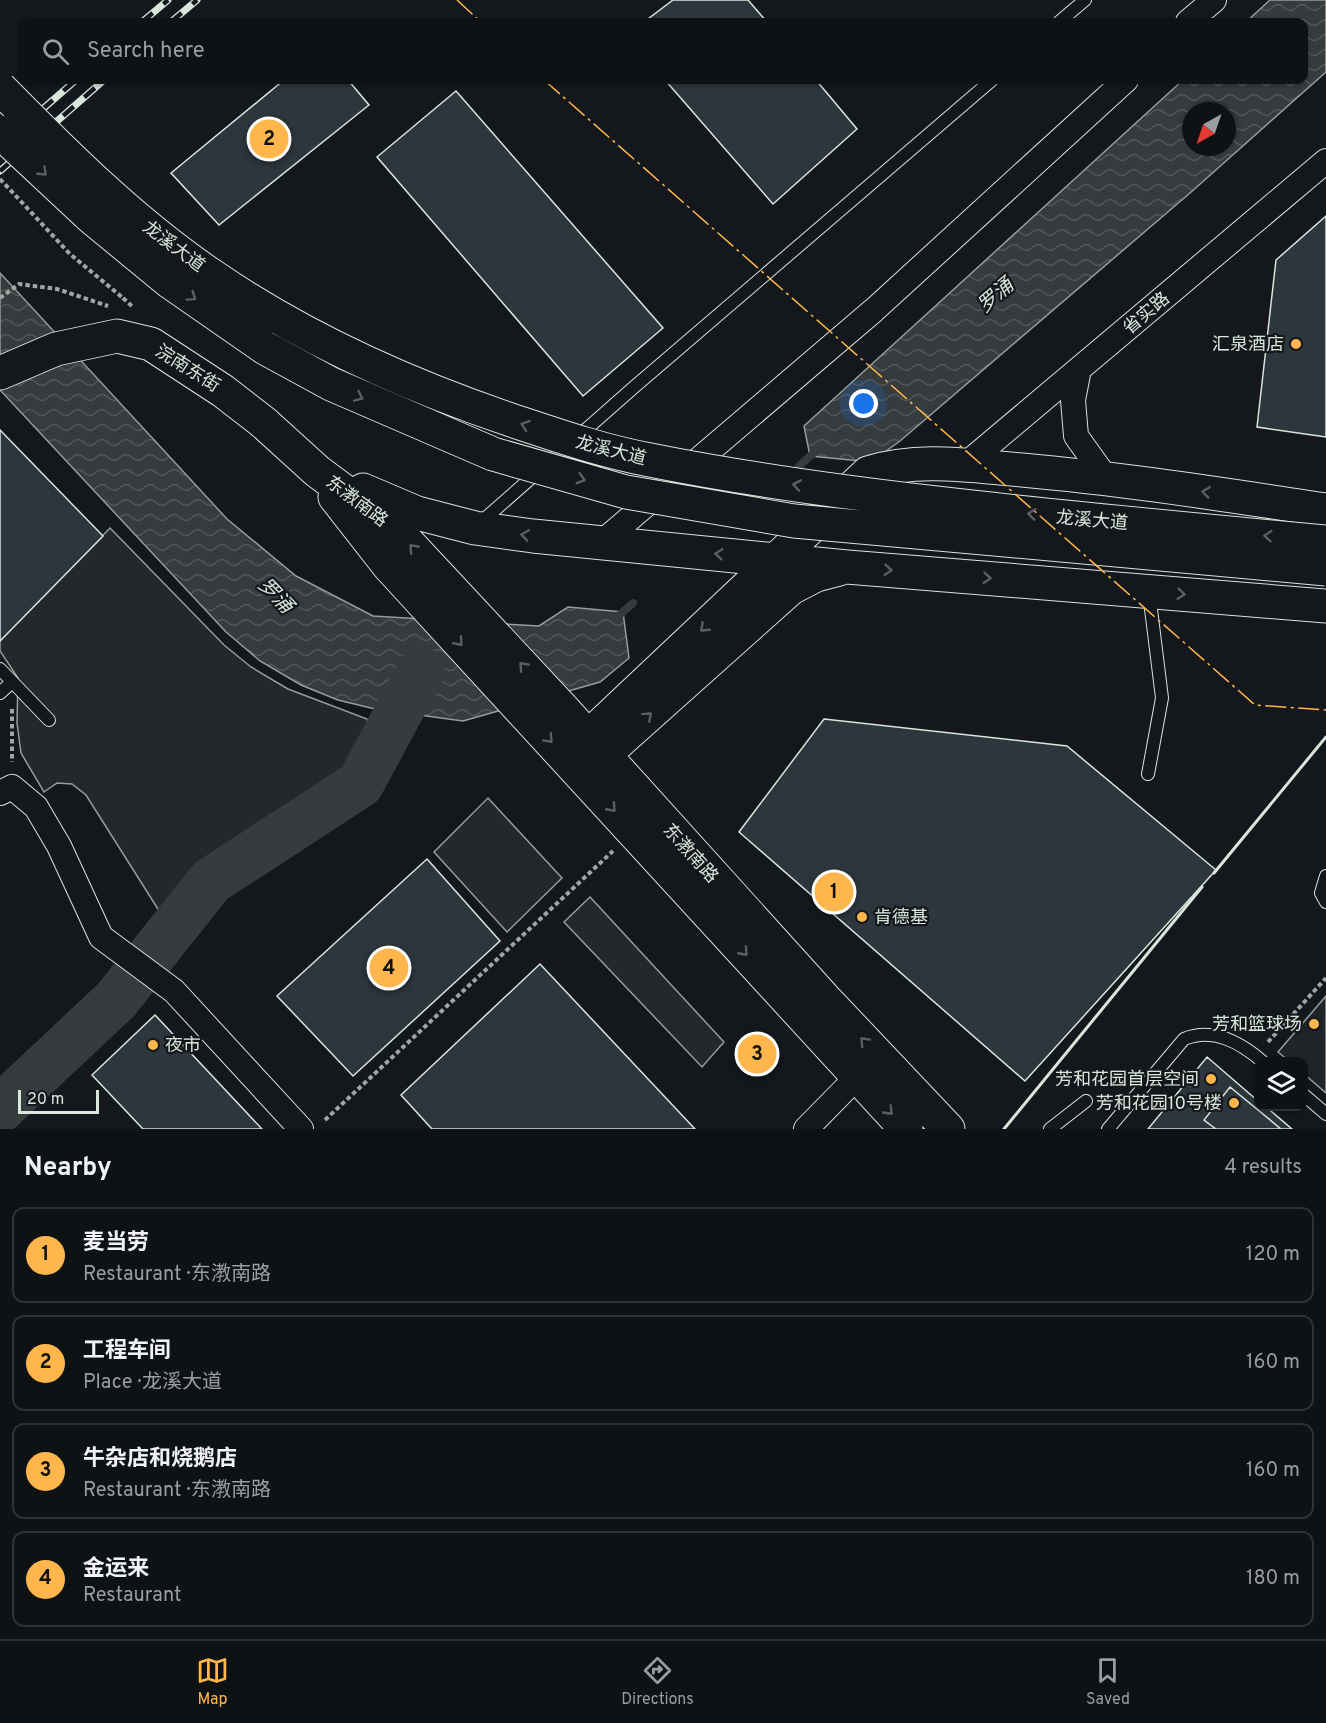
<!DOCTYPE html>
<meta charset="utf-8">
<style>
body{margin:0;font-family:Overpass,"Noto Sans SC",sans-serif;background:#1d2022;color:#f1f3f6}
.controls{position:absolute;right:18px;bottom:18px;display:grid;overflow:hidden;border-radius:12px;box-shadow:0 2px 4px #0004}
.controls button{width:54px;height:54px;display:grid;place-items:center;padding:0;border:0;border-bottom:2px solid #2f3234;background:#0f1215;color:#f1f3f6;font:30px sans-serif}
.compass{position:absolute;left:1182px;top:102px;width:54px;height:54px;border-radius:50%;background:#0f1215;box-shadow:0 2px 4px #0004;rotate:220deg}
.scale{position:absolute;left:18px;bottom:15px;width:81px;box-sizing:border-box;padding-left:6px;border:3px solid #d8e6dc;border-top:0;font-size:16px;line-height:21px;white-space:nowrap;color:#d8e6dc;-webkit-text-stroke:4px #14181c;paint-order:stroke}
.you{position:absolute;left:864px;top:404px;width:21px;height:21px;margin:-15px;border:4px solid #fff;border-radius:50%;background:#1a73e8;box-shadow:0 0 0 9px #1a73e833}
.badge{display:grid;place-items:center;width:39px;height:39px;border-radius:50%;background:#ffb74d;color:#111;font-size:20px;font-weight:700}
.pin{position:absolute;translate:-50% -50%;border:3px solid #fff;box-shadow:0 2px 6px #0006}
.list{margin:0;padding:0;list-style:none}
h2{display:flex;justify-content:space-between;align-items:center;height:78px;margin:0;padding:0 24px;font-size:26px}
h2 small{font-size:20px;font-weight:400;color:#9b9ea0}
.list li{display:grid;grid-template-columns:39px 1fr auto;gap:18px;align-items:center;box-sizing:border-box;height:96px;margin:0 12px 12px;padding:0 12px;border:2px solid #2f3234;border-radius:12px}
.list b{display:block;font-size:22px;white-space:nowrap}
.list p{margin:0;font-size:20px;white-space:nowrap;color:#9b9ea0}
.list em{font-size:20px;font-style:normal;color:#9b9ea0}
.icon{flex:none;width:33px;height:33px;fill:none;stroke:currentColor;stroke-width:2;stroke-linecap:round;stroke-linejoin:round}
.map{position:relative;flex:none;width:1326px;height:1129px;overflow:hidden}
.search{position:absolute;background:#0f1215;box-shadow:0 2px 4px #0004;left:18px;right:18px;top:18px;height:66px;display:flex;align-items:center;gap:15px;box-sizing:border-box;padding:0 21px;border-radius:12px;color:#9b9ea0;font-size:22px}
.sheet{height:510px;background:#0f1215}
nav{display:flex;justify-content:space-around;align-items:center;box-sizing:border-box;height:84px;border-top:2px solid #2f3234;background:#0f1215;font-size:16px;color:#9b9ea0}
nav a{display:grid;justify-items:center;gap:3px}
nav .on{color:#ffb74d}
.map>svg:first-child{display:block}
</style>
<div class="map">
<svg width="1326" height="1129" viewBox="0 0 1326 1129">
<defs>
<pattern id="water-waves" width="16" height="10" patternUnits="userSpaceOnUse" patternTransform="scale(1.5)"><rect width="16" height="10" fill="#363b3e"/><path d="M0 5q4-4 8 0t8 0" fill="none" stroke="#525759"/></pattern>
</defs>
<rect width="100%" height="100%" fill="#14181c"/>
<path fill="#202428" stroke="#939e99" stroke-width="1.5" d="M1326,996v97l-22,-19v-12l-15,-1 -11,-9z"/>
<path fill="#24282b" stroke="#939e99" stroke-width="1.5" d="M110,528l114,117 27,22 37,22 79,30 2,17 -12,34 -30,26 -128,75 -22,23 -14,23 -77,-122 -14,-11 -15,-1 -13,9 -23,-39 -4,-30 1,-45 -18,-27v-10z
M488,798l74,80 -55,54 -73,-80z
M590,897l134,145 -22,25 -138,-145z"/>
<path fill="url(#water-waves)" stroke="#939e99" stroke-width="1.5" fill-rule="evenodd" d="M1270,0h56v72l-136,121 -290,248 -29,21 -61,-6 -6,-30 379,-346h121v-58h-58zM1191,111h36v36h-36z
M0,273l227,246 69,57 77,40 166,10 29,-19 55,5 6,46 -29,24 -137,39 -88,-12 -37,-9 -37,-15 -41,-24 -34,-29 -226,-242z"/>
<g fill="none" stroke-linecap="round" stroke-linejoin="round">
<path stroke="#363b3e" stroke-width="8" d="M799,466l17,-15
M616,618l17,-15"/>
<path stroke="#363b3e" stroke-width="48" d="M0,1109l116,-109 95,-119 149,-97 61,-113"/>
</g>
<path fill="#2c363c" stroke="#d8e6dc" stroke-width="1.5" d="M673,0h75l19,22h-123z
M284,80h64l21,25 -150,120 -48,-52z
M665,80h151l41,49 -84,75z
M456,91l207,237 -80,68 -206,-239z
M1326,216v221l-69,-10 19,-167z
M0,430l103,106 -103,105z
M824,719l243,27 149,124 -191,211 -286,-249z
M427,859l73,82 -147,135 -76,-80z
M540,964l155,165h-263l-31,-34z
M155,1015l107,114h-119l-51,-54z
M1207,1057l51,44v5h7l27,23h-144z
M1230,1087l51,42h-65l-12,-9z"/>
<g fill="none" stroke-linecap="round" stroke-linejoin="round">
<g stroke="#d8e6dc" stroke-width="14">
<path id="lane" d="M1059,22l26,-22
M480,523l153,-135 359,-308
M0,669l49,51
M0,693l12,-11
M1148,774l14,-76 -13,-105
M1326,876l-5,17 5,9
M1304,1095l22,19
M1050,1129l36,-28
M1108,1129l76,-90c29,-12 56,3 79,23"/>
</g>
<g stroke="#d8e6dc" stroke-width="26">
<path id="street" d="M1188,22l26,-22
M1079,369l-6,31 3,36 30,42
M965,465l361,-304
M601,543l273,-233 252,-230
M0,793l12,-6 24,20 23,39 42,91 73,54 127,138
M806,1129l51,-52"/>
</g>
<g stroke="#d8e6dc" stroke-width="35">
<path id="secondary" d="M0,373l56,-24 61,-13 34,8 72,47 40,31 54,49 79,59 167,179 262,290 123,130
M363,490l54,23 58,15 58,8 314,31 479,39
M335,497l54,69 517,563
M578,756l10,-19 280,-264c51,-16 102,-7 154,-3 102,9 203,25 304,40
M584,761l20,-6 187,-167 25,-13 23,-6"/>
</g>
<path stroke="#9da8a2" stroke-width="4" stroke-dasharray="4.5 3" stroke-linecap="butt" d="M0,298l19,-14 38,5 51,17
M123,298l11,10
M12,709v53
M1268,1042l58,-64
M325,1120l288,-269"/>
<use href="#lane" stroke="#14181c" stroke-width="12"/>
<use href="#street" stroke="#14181c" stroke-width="24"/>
<use href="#secondary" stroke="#14181c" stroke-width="33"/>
<g stroke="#d8e6dc" stroke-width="7">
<path id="rail" d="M142,22l26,-22
M171,22l26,-22
M0,146l76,-66
M0,171l104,-91"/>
</g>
<use href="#rail" stroke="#14181c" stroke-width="4.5" stroke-dasharray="14" stroke-linecap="butt"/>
<g stroke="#d8e6dc" stroke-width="35" stroke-linecap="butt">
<path id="primary-bridge" d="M0,88c66,67 133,134 211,187 93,64 194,109 300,145 45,15 91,31 139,40 95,19 190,32 286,43 130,15 260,27 390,39
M0,132l91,85 79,65 95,66 66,36 162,70 133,38 168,29 532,48"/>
</g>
<path stroke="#9da8a2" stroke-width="4" stroke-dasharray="4.5 3" stroke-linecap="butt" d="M0,179l70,75 53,44"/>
<use href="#primary-bridge" stroke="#14181c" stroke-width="33"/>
<path stroke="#d8e6dc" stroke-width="3" d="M1214,873l112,-136
M1004,1129l198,-242"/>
<path stroke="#ffb74d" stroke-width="1.5" stroke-dasharray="21 4.5 3 4.5" stroke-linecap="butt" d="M457,0l24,22
M544,80l711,625 71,5"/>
</g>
<defs><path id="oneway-chevron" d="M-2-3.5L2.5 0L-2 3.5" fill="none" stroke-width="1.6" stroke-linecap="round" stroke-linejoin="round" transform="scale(1.5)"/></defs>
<g stroke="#59605f">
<use href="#oneway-chevron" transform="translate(43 172) rotate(43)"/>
<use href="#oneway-chevron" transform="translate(192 297) rotate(35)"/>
<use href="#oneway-chevron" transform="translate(359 397) rotate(24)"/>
<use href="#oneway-chevron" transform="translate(525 425) rotate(-161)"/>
<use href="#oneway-chevron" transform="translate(581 479) rotate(16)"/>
<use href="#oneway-chevron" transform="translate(797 485) rotate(-170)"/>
<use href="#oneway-chevron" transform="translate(1206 492) rotate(-172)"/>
<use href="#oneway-chevron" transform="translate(1032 514) rotate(-173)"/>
<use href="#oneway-chevron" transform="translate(525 535) rotate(-172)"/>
<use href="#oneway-chevron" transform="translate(1268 536) rotate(-175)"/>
<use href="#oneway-chevron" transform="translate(413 548) rotate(-133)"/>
<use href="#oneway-chevron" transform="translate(719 554) rotate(-175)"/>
<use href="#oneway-chevron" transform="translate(888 570) rotate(5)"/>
<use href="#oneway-chevron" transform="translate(987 578) rotate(5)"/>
<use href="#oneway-chevron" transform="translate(1181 594) rotate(5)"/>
<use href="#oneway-chevron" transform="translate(704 628) rotate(137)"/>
<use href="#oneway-chevron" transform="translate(459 642) rotate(48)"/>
<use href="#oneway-chevron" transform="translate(523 666) rotate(-133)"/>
<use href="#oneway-chevron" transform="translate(648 716) rotate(-42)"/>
<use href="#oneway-chevron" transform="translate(549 739) rotate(47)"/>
<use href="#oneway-chevron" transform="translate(612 808) rotate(48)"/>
<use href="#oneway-chevron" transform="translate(744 952) rotate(48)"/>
<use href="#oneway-chevron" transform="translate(864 1041) rotate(-133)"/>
<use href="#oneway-chevron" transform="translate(889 1111) rotate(46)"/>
</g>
<g fill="#ffb74d" stroke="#14181c" stroke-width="2">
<circle cx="1296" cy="344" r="6"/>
<circle cx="862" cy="917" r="6"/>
<circle cx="1314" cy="1024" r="6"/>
<circle cx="153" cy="1045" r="6"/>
<circle cx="1211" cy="1079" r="6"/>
<circle cx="1234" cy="1103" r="6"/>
</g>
<g text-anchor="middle" stroke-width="4.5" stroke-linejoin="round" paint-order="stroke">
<g font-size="18" fill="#d8e6dc" stroke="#14181c">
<text transform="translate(174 246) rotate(37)" y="6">龙溪大道</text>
<text transform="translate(1146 313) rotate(-40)" y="6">省实路</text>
<text transform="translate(188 368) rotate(32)" y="6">浣南东街</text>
<text transform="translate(611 450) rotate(14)" y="6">龙溪大道</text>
<text transform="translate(357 501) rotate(37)" y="6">东漖南路</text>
<text transform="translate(1092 520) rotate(5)" y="6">龙溪大道</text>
<text transform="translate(691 853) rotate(48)" y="6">东漖南路</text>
</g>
<g font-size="18" fill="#d8e6dc" stroke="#14181c" text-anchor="end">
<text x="1284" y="350">汇泉酒店</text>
<text x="874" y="923" text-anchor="start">肯德基</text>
<text x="1302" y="1030">芳和篮球场</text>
<text x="165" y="1051" text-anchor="start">夜市</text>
<text x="1199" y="1085">芳和花园首层空间</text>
<text x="1222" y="1109">芳和花园10号楼</text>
</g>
<g font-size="20" font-style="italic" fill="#d8e6dc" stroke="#14181c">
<text transform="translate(995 295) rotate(-41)" y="7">罗涌</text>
<text transform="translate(276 595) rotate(46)" y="7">罗涌</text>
</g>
</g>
</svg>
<div class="controls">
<button><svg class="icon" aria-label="layers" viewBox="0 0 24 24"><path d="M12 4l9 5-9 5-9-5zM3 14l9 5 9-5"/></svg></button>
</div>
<svg class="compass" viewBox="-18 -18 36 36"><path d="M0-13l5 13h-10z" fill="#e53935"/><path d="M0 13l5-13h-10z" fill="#9b9ea0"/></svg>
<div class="scale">20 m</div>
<div class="you"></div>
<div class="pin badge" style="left:834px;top:892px">1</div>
<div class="pin badge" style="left:269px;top:139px">2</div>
<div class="pin badge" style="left:757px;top:1054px">3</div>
<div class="pin badge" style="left:389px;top:968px">4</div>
<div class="search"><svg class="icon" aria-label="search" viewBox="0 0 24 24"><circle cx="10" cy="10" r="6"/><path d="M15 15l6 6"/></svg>Search here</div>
</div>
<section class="sheet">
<h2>Nearby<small>4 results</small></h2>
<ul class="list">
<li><span class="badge">1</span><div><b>麦当劳</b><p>Restaurant · 东漖南路</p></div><em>120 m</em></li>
<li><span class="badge">2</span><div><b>工程车间</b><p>Place · 龙溪大道</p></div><em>160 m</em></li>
<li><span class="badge">3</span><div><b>牛杂店和烧鹅店</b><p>Restaurant · 东漖南路</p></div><em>160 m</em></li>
<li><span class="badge">4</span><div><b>金运来</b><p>Restaurant</p></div><em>180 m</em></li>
</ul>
</section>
<nav>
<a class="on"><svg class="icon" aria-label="map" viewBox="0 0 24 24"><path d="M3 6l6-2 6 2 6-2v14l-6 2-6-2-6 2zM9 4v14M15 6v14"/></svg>Map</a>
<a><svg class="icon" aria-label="directions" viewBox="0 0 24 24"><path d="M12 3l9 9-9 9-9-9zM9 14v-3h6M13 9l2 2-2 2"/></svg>Directions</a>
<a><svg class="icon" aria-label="saved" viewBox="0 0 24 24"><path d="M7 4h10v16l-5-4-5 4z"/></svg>Saved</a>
</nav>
